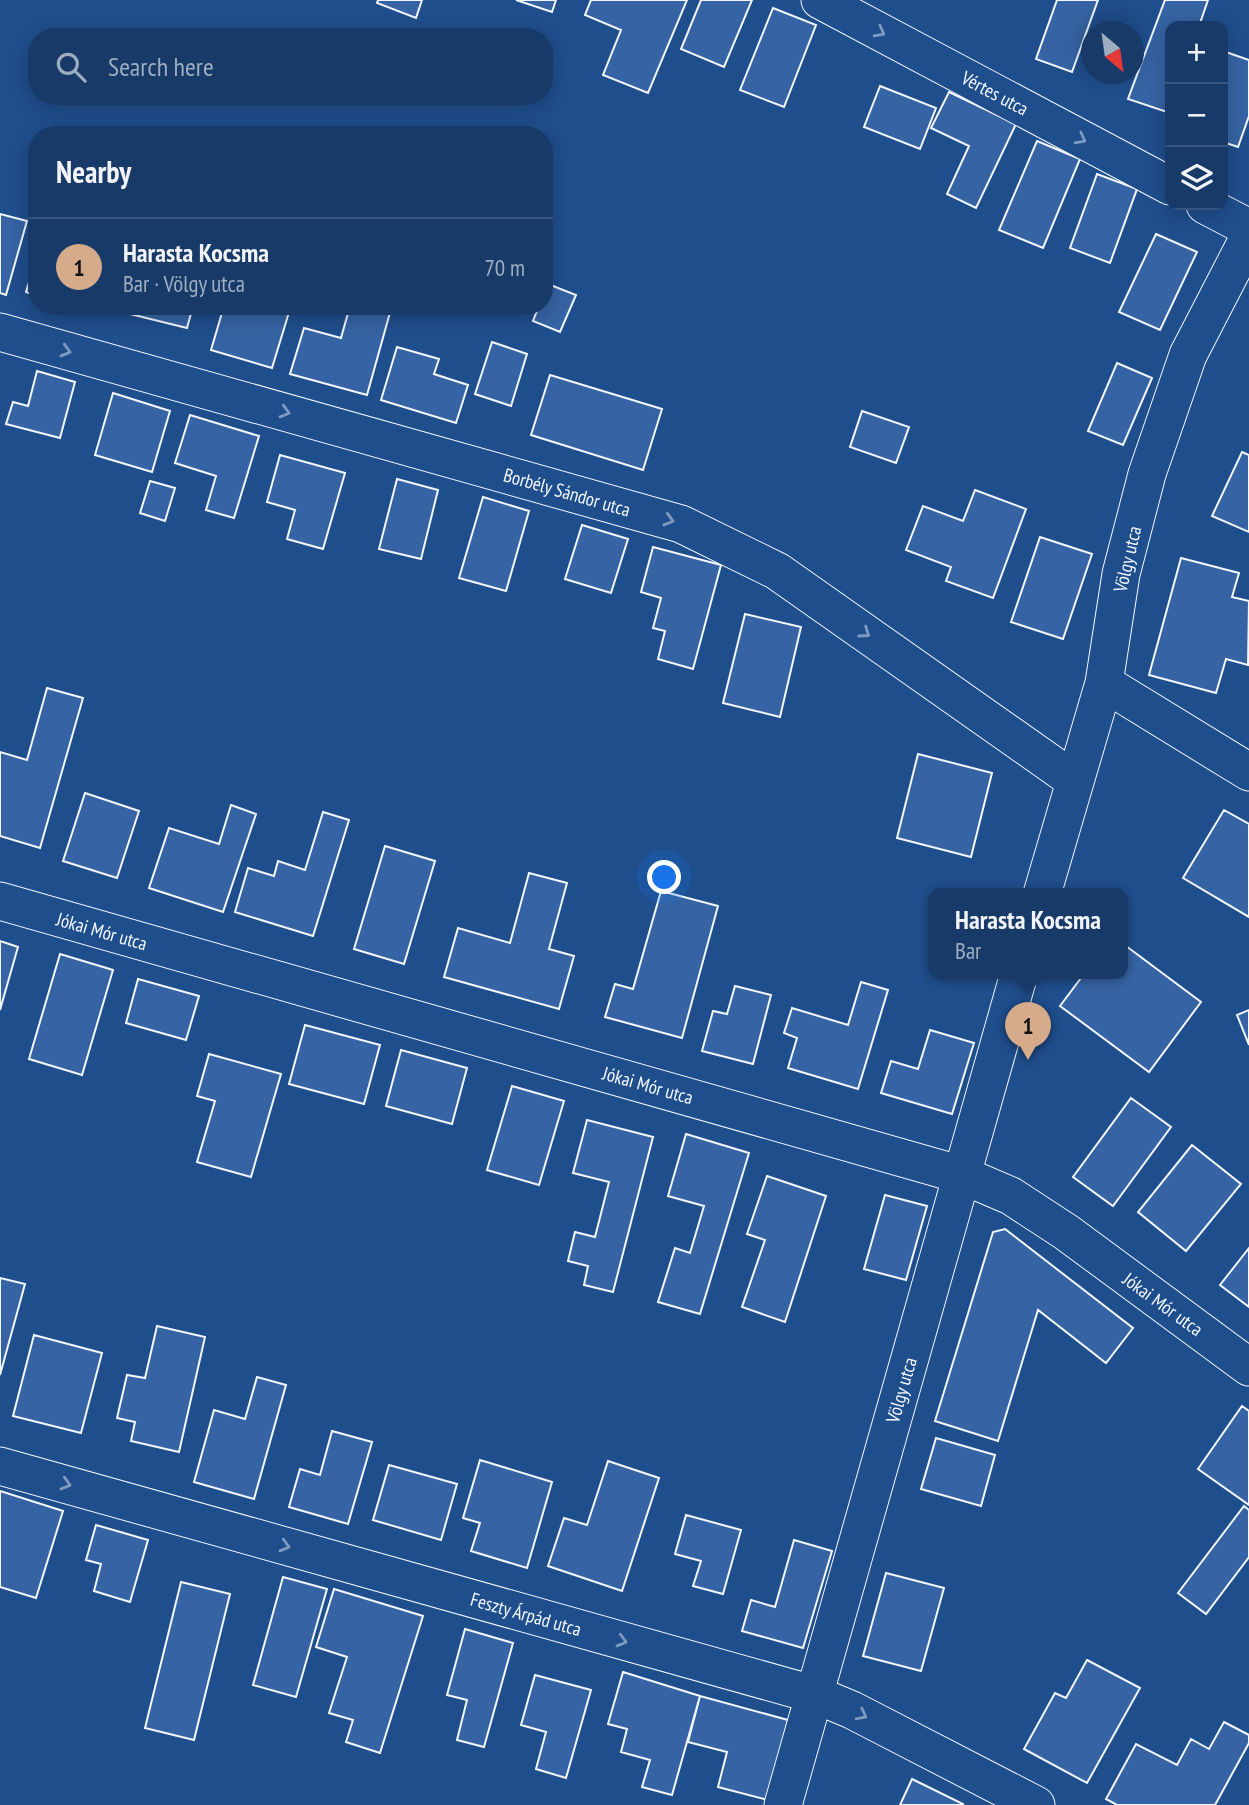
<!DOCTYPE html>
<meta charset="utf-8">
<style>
body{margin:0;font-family:"PT Sans Narrow",sans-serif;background:#244571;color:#f1f3f6}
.controls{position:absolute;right:21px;top:21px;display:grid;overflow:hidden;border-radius:14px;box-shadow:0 4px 18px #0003}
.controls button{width:63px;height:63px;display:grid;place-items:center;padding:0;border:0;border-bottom:2px solid #36547d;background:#173a69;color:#f1f3f6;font:35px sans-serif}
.compass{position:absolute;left:1081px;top:21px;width:63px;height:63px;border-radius:50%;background:#173a69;box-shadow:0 4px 18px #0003;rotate:151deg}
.you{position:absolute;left:665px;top:878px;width:24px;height:24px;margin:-18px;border:5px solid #fff;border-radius:50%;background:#1a73e8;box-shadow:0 0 0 10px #1a73e833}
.badge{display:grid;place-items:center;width:46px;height:46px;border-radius:50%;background:#d6ab8b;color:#111;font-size:23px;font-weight:700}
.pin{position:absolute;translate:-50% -58px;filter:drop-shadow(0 2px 4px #0008)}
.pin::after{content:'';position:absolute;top:37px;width:24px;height:21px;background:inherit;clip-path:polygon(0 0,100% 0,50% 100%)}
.popup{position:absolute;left:928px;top:888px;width:200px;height:91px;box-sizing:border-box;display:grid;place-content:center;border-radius:14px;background:#173a69;filter:drop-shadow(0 2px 5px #0005);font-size:23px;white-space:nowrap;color:#9eadc0}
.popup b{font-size:26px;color:#f1f3f6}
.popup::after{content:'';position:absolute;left:50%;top:100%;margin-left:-14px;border:14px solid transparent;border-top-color:#173a69}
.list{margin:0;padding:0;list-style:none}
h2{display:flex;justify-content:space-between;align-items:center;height:91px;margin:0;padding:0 28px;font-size:30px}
h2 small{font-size:23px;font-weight:400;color:#9eadc0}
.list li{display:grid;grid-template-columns:46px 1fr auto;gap:21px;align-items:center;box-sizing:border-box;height:98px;padding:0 28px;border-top:2px solid #36547d}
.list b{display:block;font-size:26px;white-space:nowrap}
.list p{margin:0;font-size:23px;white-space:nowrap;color:#9eadc0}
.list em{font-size:23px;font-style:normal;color:#9eadc0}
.icon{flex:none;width:38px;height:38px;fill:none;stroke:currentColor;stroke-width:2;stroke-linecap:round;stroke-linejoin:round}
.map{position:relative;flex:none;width:1249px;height:1805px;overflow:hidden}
.search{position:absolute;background:#173a69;box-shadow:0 4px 18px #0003;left:28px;top:28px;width:525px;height:77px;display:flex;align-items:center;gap:18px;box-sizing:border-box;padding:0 24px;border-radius:28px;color:#9eadc0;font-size:26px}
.panel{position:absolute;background:#173a69;box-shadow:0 4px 18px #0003;left:28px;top:126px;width:525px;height:189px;border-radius:28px}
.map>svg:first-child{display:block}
</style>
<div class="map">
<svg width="1249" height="1805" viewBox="0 0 1249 1805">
<rect width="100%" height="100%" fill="#1f4e8c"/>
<path fill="#3563a3" stroke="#f2f6ff" stroke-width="2" d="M378,0h44l-6,18 -39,-15z
M516,0h40l-4,12z
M591,0h96l-39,93 -45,-18 18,-45 -36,-15z
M701,0h51l-28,67 -43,-18z
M1057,0h41l-26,72 -36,-13z
M1165,0h43l-9,26h-29v77l-3,9 -39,-13z
M773,8l43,17 -32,82 -44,-17z
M1223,51l26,9v56l-11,31 -15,-5z
M880,86l56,22 -16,41 -56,-22z
M949,92l67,32 -40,84 -29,-14 22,-48 -38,-18z
M1037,141l43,18 -37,89 -44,-18z
M1097,174l40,15 -27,74 -40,-15z
M0,214l27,7 -21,74 -6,-2z
M1156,234l41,18 -37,78 -41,-18z
M37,257v39l-11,-4z
M548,284l28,11 -16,37 -27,-11 6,-15h5z
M128,306h65l-6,22 -61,-15z
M224,306h56l10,3 -18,59 -61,-18z
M350,306l41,3 -24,86 -77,-21 14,-46 37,10z
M492,342l35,12 -16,52 -36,-12z
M397,347l42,12 -5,15 34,11 -12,38 -75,-23z
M1117,363l35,15 -29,67 -35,-14z
M37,371l38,11 -15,56 -54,-14 7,-22 15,4z
M550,375l112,34 -19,61 -112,-35z
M113,393l57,18 -18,61 -57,-17z
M862,411l47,16 -13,36 -46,-16z
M190,415l69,21 -25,82 -28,-8 10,-34 -41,-13z
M1242,452l7,3v77l-37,-16z
M280,455l65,18 -22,76 -36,-10 8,-29 -28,-8z
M397,479l41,11 -17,69 -42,-10z
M150,481l25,7 -10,33 -25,-8z
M975,490l51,19 -33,89 -47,-17 5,-14 -45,-17 17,-44 40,15z
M483,497l46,14 -23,80 -47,-13z
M582,525l46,14 -17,54 -46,-14z
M1040,537l52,17 -29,85 -52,-17z
M653,547l68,18 -28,104 -35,-10 7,-28 -12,-3 8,-30 -20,-6z
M1181,558l58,15 -7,24 17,4 -1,64 -22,-6 -10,34 -67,-18z
M745,614l56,13 -21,90 -57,-14z
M47,688l36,10 -43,150 -40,-12v-84l27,8z
M918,754l74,19 -21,84 -74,-19z
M85,793l54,18 -22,67 -54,-17z
M231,805l25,9 -33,98 -74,-24 20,-60 50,16z
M1224,810l25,14v93l-66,-39z
M323,812l26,8 -36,116 -78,-24 13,-44 26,8 4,-15 27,9z
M385,846l50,15 -31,103 -50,-15z
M529,873l38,10 -18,66 25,7 -15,53 -115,-32 14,-49 52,15z
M661,891l57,15 -36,132 -77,-21 10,-33 18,5z
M0,941l18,6 -18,63z
M1122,943l79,59 -52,70 -89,-66 24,-32h38z
M60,954l53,16 -31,105 -53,-16z
M138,979l61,17 -13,44 -60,-17z
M861,982l27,8 -30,99 -70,-21 9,-30 -13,-5 8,-25 56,17z
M735,986l36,9 -18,69 -51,-13 11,-40 14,3z
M1249,1010v35l-12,-30z
M305,1025l75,20 -16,59 -75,-20z
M930,1030l44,13 -22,71 -71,-21 10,-32 27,8z
M401,1050l66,18 -15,56 -66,-18z
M209,1054l72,20 -30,103 -54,-15 18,-61 -18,-5z
M512,1086l52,15 -25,84 -52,-15z
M1131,1098l40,29 -58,79 -40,-29z
M587,1120l66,17 -40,155 -29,-7 4,-19 -20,-5 7,-29 20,5 14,-55 -36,-9z
M686,1134l63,19 -49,161 -42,-12 17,-54 15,5 14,-47 -36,-10z
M1192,1145l49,39 -55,67 -48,-39z
M767,1176l59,20 -41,126 -43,-15 23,-67 -18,-6z
M885,1195l42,11 -21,74 -42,-11z
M1005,1229l128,99 -27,35 -68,-53 -40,131 -63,-20 58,-189z
M1249,1248v59l-29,-22z
M0,1278l25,6 -25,91z
M157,1326l48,11 -26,115 -48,-11 4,-19 -18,-4 10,-43 18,3z
M34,1335l68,18 -21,80 -68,-17z
M257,1377l29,8 -32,114 -60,-17 20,-72 31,9z
M1242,1406l7,5v94l-51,-36z
M332,1431l40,11 -24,82 -59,-17 11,-38 20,6z
M936,1438l59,17 -14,51 -60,-17z
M480,1460l72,22 -25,86 -56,-17 9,-28 -17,-5z
M608,1461l51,17 -37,113 -74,-25 16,-48 23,7z
M389,1465l68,19 -16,56 -68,-20z
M0,1491l63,20 -27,87 -36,-11z
M1244,1506l5,4v47l-43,57 -28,-21z
M686,1515l55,15 -18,64 -30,-8 8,-25 -26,-7z
M96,1525l52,15 -18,62 -36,-11 7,-27 -15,-4z
M794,1540l38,11 -29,97 -61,-17 9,-31 24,7z
M886,1573l58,15 -23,83 -58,-15z
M283,1577l44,12 -31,108 -43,-12z
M181,1582l49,12 -36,146 -49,-12z
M334,1589l89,27 -43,137 -34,-11 7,-22 -24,-7 18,-56 -31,-10z
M465,1629l48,14 -29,104 -27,-7 10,-40 -20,-5z
M1087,1660l53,28 -53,95 -63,-34 31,-56 11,5z
M623,1672l77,24 -28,99 -30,-8 8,-27 -29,-8 6,-23 -19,-5z
M535,1675l56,15 -25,88 -30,-9 10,-37 -25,-7z
M700,1696l88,24 -20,80 -50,-13 9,-35 -39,-10z
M1224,1722l25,13v8l-34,62h-98l-11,-6 30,-55 41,21 14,-26 18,10z
M912,1779l51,25 -1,1h-62z"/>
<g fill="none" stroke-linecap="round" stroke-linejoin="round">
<g stroke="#f2f6ff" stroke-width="39">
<path id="street" d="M820,0l350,186
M1205,205l44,23
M0,332l681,192 96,47 297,209
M1104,683l145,89
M1042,894l62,-211 17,-109 26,-100 41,-119 61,-118
M0,901l962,274 49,21 55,36 183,135
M0,1466l816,229 36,15 184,95
M783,1805l236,-831"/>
</g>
<use href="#street" stroke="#1f4e8c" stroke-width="37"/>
</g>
<defs><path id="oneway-chevron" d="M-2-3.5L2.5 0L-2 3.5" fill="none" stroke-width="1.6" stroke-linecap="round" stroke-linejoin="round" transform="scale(1.75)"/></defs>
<g stroke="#7e9ac0">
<use href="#oneway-chevron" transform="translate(880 32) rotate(28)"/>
<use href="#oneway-chevron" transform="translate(1081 139) rotate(28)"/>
<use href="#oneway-chevron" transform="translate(66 351) rotate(16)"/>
<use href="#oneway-chevron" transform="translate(285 412) rotate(16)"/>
<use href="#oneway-chevron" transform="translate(669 520) rotate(16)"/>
<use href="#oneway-chevron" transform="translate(865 633) rotate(35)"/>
<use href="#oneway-chevron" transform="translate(66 1484) rotate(16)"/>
<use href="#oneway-chevron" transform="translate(285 1546) rotate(16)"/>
<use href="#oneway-chevron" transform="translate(622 1641) rotate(16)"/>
<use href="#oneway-chevron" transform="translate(862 1715) rotate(27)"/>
</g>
<g text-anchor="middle" stroke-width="5" stroke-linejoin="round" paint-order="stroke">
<g font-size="19" fill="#f2f6ff" stroke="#1f4e8c">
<text transform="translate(995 93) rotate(28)" y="7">Vértes utca</text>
<text transform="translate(567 492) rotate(16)" y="7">Borbély Sándor utca</text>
<text transform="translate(1127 559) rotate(-77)" y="7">Völgy utca</text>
<text transform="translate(102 931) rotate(16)" y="7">Jókai Mór utca</text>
<text transform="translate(648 1085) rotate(16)" y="7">Jókai Mór utca</text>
<text transform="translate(1163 1304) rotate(36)" y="7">Jókai Mór utca</text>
<text transform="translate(901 1390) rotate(-74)" y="7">Völgy utca</text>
<text transform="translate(526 1614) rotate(16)" y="7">Feszty Árpád utca</text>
</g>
</g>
</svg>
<div class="controls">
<button>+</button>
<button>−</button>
<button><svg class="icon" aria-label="layers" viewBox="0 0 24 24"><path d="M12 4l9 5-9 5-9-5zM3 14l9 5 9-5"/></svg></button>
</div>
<svg class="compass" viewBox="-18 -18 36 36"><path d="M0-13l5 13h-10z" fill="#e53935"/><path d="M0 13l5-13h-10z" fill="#9eadc0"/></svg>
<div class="you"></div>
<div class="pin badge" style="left:1028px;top:1060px">1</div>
<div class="popup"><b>Harasta Kocsma</b>Bar</div>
<div class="search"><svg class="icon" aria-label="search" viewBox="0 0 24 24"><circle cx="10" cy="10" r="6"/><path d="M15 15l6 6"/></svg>Search here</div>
<section class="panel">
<h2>Nearby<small></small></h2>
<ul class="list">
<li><span class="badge">1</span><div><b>Harasta Kocsma</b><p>Bar · Völgy utca</p></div><em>70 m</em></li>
</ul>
</section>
</div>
